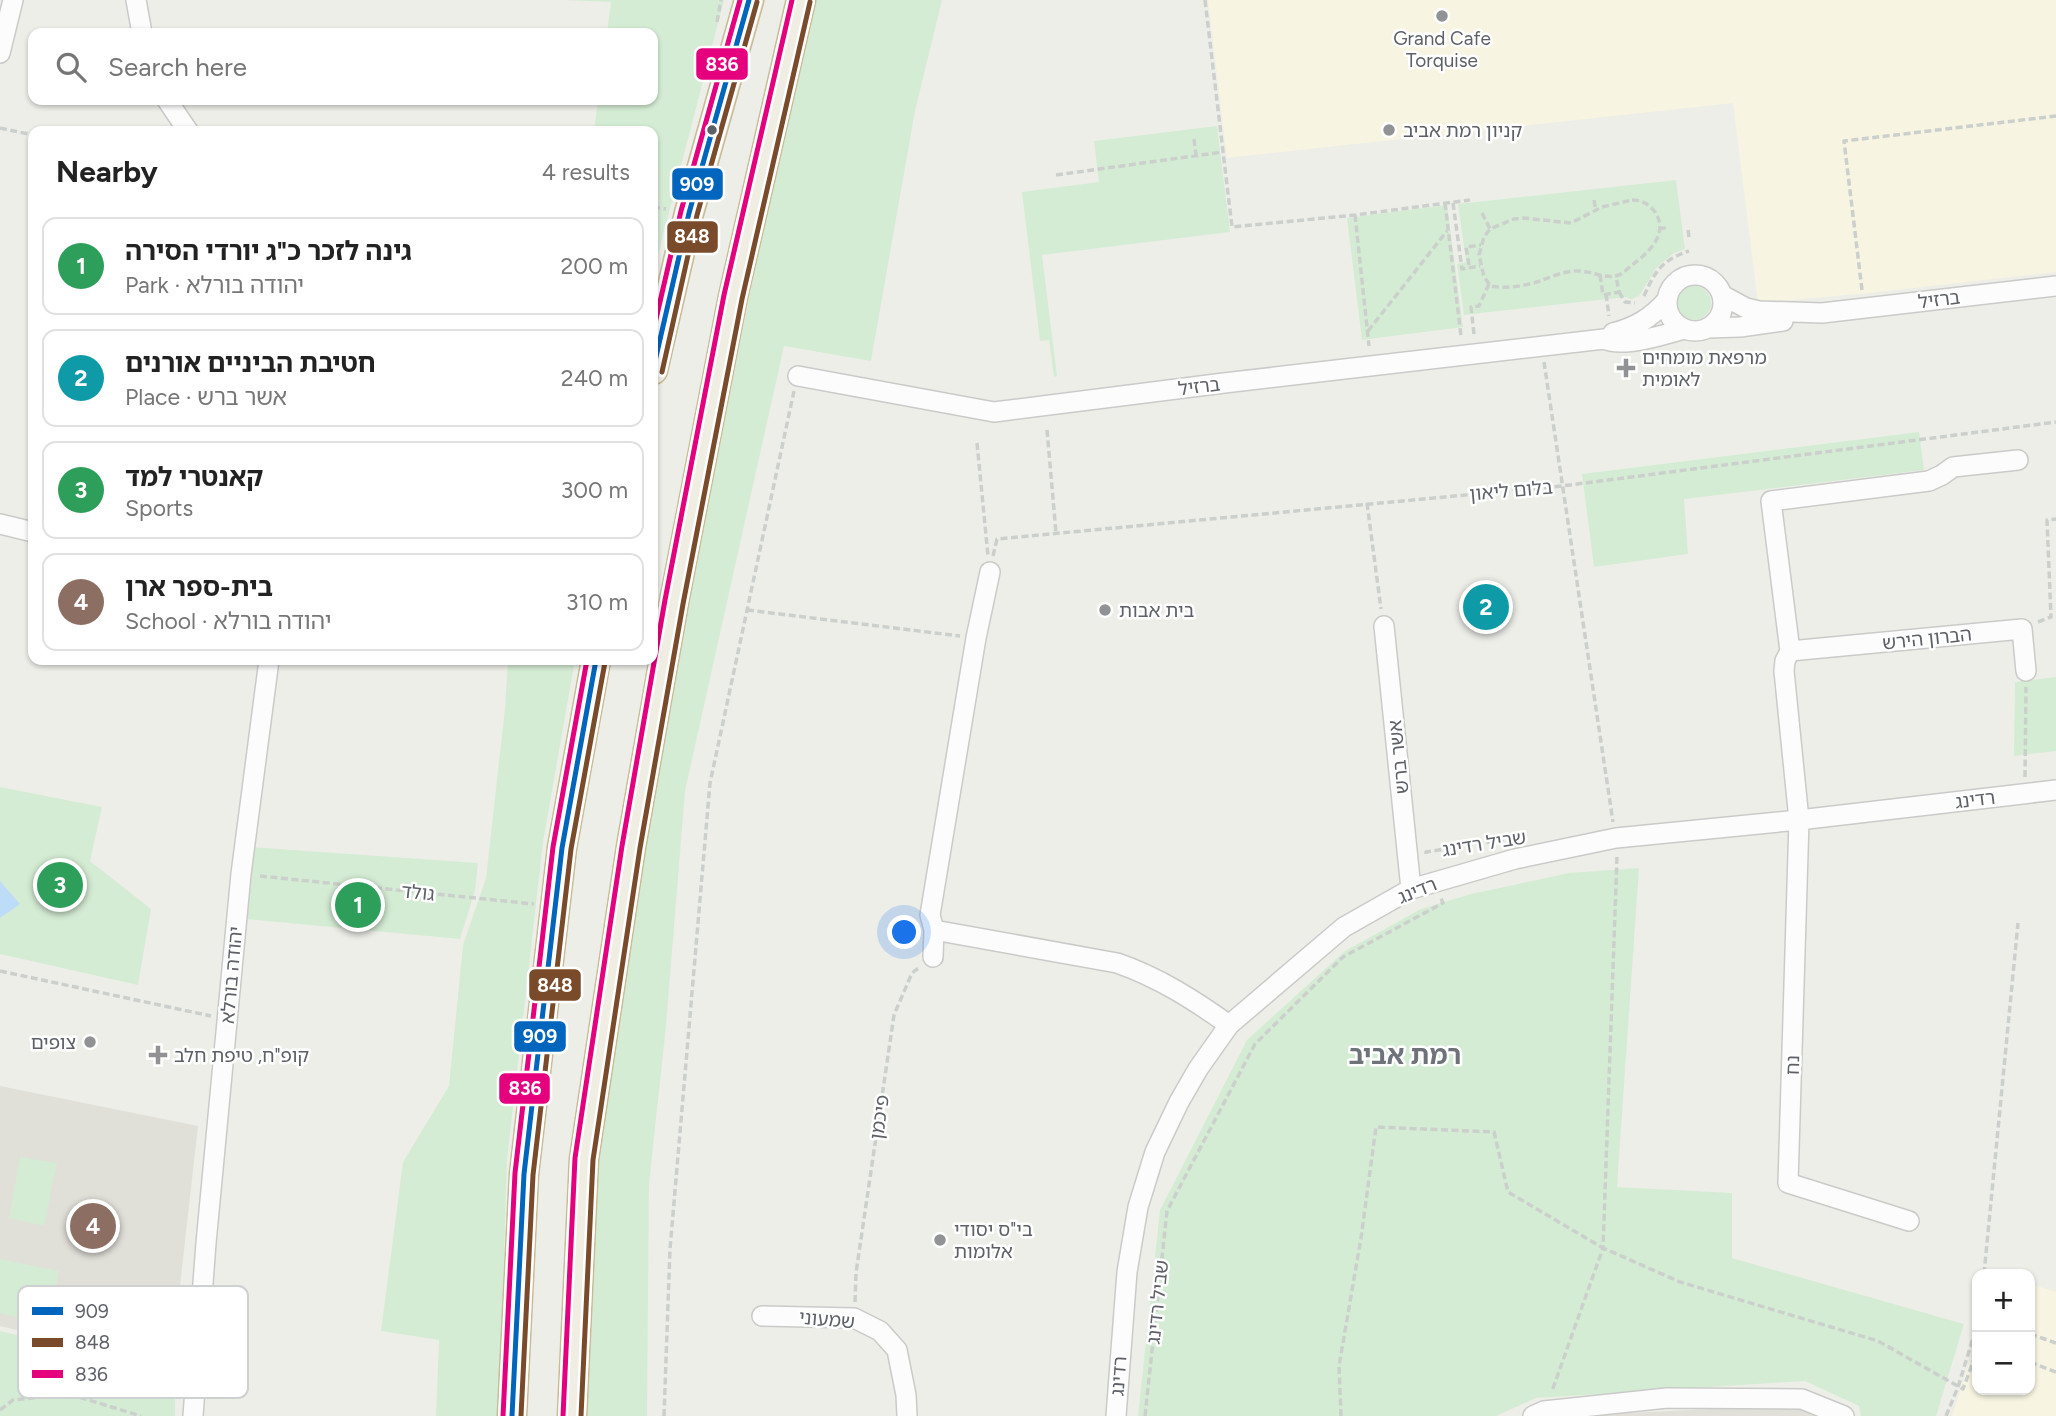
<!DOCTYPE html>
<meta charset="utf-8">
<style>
body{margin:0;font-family:Figtree,"Noto Sans Hebrew",sans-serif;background:#f2f2f2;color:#222}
.controls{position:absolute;right:21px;bottom:21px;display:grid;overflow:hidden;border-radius:14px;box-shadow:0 2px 5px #0004}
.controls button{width:63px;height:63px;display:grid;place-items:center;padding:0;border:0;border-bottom:2px solid #e0e0e0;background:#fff;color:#222;font:35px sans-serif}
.you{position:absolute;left:905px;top:933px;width:24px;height:24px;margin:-18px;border:5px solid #fff;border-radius:50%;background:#1a73e8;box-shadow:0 0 0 10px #1a73e833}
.badge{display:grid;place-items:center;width:46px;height:46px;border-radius:50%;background:#d93025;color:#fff;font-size:23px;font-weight:700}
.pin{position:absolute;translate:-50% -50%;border:4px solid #fff;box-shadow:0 2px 7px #0006}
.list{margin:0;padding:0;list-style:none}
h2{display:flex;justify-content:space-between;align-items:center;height:91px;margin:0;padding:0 28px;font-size:30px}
h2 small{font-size:23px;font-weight:400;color:#767676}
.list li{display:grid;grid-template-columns:46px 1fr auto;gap:21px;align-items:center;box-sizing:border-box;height:98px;margin:0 14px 14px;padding:0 14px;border:2px solid #e0e0e0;border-radius:14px}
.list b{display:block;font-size:26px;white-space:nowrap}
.list p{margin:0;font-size:23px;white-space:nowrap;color:#767676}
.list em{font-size:23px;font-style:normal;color:#767676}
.icon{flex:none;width:38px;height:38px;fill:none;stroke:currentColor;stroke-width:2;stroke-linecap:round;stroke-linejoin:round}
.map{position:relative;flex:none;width:2056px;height:1416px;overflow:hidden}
.search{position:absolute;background:#fff;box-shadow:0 2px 5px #0004;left:28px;top:28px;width:630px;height:77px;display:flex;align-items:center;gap:18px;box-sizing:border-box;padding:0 24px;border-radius:14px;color:#767676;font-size:26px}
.panel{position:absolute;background:#fff;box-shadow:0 2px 5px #0004;left:28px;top:126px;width:630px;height:539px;border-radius:14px}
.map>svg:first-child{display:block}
</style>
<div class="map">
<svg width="2056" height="1416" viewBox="0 0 2056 1416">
<rect width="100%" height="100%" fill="#eeeee9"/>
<path fill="#f7f4e2" d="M1208,0h848v272l-187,21 -111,10 -25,-200 -506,55z
M2030,1284l26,8v124h-104l25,-77v51h53z"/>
<path fill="#e0dfd8" d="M0,1086l198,40 -27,240 -171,-40z
M1802,1404l21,12h-248z"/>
<path fill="#d5ecd4" d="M563,0h161l-71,274v-143h-59l4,-31h55v-67h-46l4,-31z
M813,0h129l-27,111 -44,250 -87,-15 -99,445 -19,235 -17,158 -2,232h-66l14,-254 57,-373 96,-486z
M1217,126l13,106 -188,23 15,121 -3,1 -5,-37 -9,1 -18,-149 77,-10 -5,-41z
M1676,180l9,69 -11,4 -17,14 -18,29 -8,3 -5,-2 -162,18 -7,-51 9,-2 -8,-58z
M1447,205l16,122 -101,13 -15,-122z
M1677 303a17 17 0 1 1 34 0a17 17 0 1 1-34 0Z
M1919,432l5,38 -240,29 4,55 -94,13 -12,-93z
M508,660h67l-32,182 -36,318 -8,256h-63l3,-76 -58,-9 22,-169 46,-76 14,-141 23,-67 19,-170z
M2056,677v74l-42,5 1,-74z
M0,787l102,20 -12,54 61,48 -13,76 -138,-31z
M251,847l227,16 -3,28 -15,48 -215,-20z
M1639,868l-22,319 115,6v65l232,66 -28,92h-75l-2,-10 -54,-25 -269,17 -40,18h-358l22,-206 87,-170 98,-89 76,-42 50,-15 98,-21z
M20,1157l37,6 -13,63 -35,-8z
M0,1259l59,12 -11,54 -48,-12z
M0,1331l175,42v43h-175z"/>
<path fill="#bddcf8" d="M0,881l20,23 -20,14z"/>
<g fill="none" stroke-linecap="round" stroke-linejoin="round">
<g stroke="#cacbc9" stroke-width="22">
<path id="minor" d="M136,0l6,33
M0,53l13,-53
M167,100l21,31
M1667 303a28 28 0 1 1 56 0a28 28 0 1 1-56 0Z
M1722,295l24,13 13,3 63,2 234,-27
M1707,328l33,-1 43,-6
M1613,333c23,-6 38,-15 54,-33
M798,376l196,36 230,-29 380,-44c18,9 60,-4 80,-10
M0,524l33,8
M1384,626l27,263
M1790,651l232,-22 4,42
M934,930l183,33c41,14 77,37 112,62
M933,957l1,-27 -4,-15 46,-277 14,-66
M1909,1221l-121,-38 11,-363 -15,-149 1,-10 5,-10 -19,-150 158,-20 13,-6 11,-8 65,-7
M762,1316l92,2 26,13 17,19 9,45 1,21
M193,1416l13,-173 35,-369 28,-214
M1116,1416l11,-144 11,-65 17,-55 24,-50 19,-33 31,-44 115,-98 67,-38 104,-30 101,-21 183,-18 257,-30
M1533,1416l11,-5 123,-13 135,1 42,17"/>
</g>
<g stroke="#c7ba95" stroke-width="31">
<path id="highway" d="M653,370l36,-157 60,-213
M512,1416l12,-242 38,-326 34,-188
M572,1416l12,-257 47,-312 43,-245 59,-305 68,-297"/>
</g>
<path stroke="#cbd0cd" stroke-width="3.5" stroke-dasharray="7 3.5" stroke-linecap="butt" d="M1205,0l27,227 123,-12 115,-15
M717,22l4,-22
M0,128l33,7
M1194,139l2,16
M1056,175l167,-23
M1594,200l2,11
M1632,200c10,0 17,4 23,12 15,22 -8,42 -23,53 -4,3 -8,8 -13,10 -14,5 -29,-5 -43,-4 -12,0 -25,6 -36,10 -15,5 -34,8 -49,5l-7,-9 -5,-22 5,-18 6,-8 24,-10 10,-1 47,5 31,-16z
M1445,203l16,133
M1453,203l9,66 18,-3
M653,207l13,2
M1482,213l8,16
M1355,215l14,131
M1659,229l10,-2
M1688,230l1,7
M1469,265l-3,-18 15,-2
M1600,275l3,20 16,-3 -3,-16
M1862,290l-18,-149 212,-25
M1619,292l6,10 10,1
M1606,294l3,22
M1644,296c11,-25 18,-36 45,-45
M1368,331l79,-100
M1474,334l-3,-27 8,-1 10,-22
M1544,362l69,460
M1047,430l9,103
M977,443l11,113
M1367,503l14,106
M993,556l4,-17 565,-53 494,-64
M747,610l213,26
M2038,622l13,-5 -4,-97 9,-1
M2025,777l1,-90
M1426,854v-2l87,-14
M1617,857l-14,391 77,34 198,59 85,48 14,-38
M260,876l274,28
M0,971l211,45
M1984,1274l34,-351
M855,1302l1,-29 38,-258 18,-42 8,-6
M2030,1334l26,9
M2030,1362l26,10
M0,1410l13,-10 56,-6 72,22
M664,1416l6,-167 40,-466 84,-392
M1145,1416l22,-205 88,-167 88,-87 100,-54 -2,-5
M1341,1416l-2,-50 22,-128 15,-111 118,5 14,60 95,56 -51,143
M1946,1416l12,-29 19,-62"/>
<use href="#minor" stroke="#fcfcfc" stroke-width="19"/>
<use href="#highway" stroke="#f0ede2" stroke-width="28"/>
<g stroke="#fff" stroke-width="10">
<path id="bus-1" d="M653,370l36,-157 60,-213
M512,1416l12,-242 38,-326 34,-188"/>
</g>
<g stroke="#fff" stroke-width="10">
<path id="bus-2" d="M662,372l35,-157 60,-213
M521,1416l12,-241 38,-326 34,-187
M581,1416l12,-256 47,-312 43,-244 59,-305 68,-297"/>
</g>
<g stroke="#fff" stroke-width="10">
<path id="bus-3" d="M653,332l28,-121 59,-211
M503,1416l12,-243 38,-326 34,-187
M563,1416l12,-258 47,-312 43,-246 59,-305 68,-295"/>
</g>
<use href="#bus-1" stroke="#0065bd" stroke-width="5"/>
<use href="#bus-2" stroke="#7a4b2a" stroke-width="5"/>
<use href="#bus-3" stroke="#e5007d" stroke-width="5"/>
</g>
<g fill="#909294" stroke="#fff" stroke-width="2.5">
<circle cx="1442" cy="16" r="7"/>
<circle cx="1389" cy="130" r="7"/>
<path d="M1622.5 357.5h7v7h7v7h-7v7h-7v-7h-7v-7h7z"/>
<circle cx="1105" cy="610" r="7"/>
<circle cx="90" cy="1042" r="7"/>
<path d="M154.5 1044.5h7v7h7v7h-7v7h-7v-7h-7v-7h7z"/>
<circle cx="940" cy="1240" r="7"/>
</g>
<circle fill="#5d6167" stroke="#fff" stroke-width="2.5" cx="712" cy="130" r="6"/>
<g text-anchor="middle" stroke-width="5" stroke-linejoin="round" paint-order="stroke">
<g font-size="19" fill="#5d6167" stroke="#fff" text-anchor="start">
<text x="1442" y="45" text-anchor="middle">Grand Cafe<tspan x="1442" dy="22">Torquise</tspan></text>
<text x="1403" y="137">קניון רמת אביב</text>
<text x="1642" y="364">מרפאת מומחים<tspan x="1642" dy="22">לאומית</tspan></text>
<text x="1119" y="617">בית אבות</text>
<text x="76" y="1049" text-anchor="end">צופים</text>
<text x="174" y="1062">קופ"ח, טיפת חלב</text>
<text x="954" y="1236">בי"ס יסודי<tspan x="954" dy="22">אלומות</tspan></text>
</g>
<g font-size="19" fill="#5d6167" stroke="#fff">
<text transform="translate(1939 299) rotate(-7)" y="7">ברזיל</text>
<text transform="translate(1199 386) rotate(-7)" y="7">ברזיל</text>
<text transform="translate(1511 490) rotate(-5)" y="7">בלום ליאון</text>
<text transform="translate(1927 638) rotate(-6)" y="7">הברון הירש</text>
<text transform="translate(1398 757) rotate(-96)" y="7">אשר ברש</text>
<text transform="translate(1975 799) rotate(-7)" y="7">רדינג</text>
<text transform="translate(1484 843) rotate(-9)" y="7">שביל רדינג</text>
<text transform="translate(1417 890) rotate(-22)" y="7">רדינג</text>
<text transform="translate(418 892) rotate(6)" y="7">גולד</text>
<text transform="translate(231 975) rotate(-85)" y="7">יהודה בורלא</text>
<text transform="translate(1792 1065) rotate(-88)" y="7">נח</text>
<text transform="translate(879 1117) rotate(-82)" y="7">פיכמן</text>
<text transform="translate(1157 1302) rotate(-84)" y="7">שביל רדינג</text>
<text transform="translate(827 1319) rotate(5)" y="7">שמעוני</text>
<text transform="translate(1118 1376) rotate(-86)" y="7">רדינג</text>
</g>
<g font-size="26" font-weight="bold" fill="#6e737a" stroke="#fff">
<text x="1405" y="1064">רמת אביב</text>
</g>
</g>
<rect x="18" y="1286" width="230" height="112" rx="10" fill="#fff" stroke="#ced0d1" stroke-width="2"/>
<rect x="32" y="1307" width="31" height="8" fill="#0065bd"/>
<rect x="32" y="1338" width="31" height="9" fill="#7a4b2a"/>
<rect x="32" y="1370" width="31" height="8" fill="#e5007d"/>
<g font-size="19" fill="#5d6167">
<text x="75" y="1318">909</text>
<text x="75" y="1349">848</text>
<text x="75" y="1381">836</text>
</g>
<g stroke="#fff" stroke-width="2.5">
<rect x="695" y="47" width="54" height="34" rx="7" fill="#e5007d"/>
<rect x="671" y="167" width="53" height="34" rx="7" fill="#0065bd"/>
<rect x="666" y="220" width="53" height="34" rx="7" fill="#7a4b2a"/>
<rect x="528" y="968" width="54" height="34" rx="7" fill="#7a4b2a"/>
<rect x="513" y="1020" width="54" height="33" rx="7" fill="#0065bd"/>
<rect x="498" y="1072" width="53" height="33" rx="7" fill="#e5007d"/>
</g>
<g font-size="19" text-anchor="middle" font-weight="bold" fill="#fff">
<text x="722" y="71">836</text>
<text x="697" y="191">909</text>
<text x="692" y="243">848</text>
<text x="555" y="992">848</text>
<text x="540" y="1043">909</text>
<text x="525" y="1095">836</text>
</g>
</svg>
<div class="controls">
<button>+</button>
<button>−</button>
</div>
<div class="you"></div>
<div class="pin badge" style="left:358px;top:905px;background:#2e9e5b">1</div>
<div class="pin badge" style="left:1486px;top:607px;background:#0f9aa8">2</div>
<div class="pin badge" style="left:60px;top:885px;background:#2e9e5b">3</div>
<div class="pin badge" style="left:93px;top:1226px;background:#8d6e63">4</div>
<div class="search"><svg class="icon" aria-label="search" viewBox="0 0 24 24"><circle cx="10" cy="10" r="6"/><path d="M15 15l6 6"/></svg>Search here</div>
<section class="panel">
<h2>Nearby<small>4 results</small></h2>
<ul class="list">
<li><span class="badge" style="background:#2e9e5b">1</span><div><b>גינה לזכר כ&quot;ג יורדי הסירה</b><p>Park · יהודה בורלא</p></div><em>200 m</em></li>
<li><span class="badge" style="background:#0f9aa8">2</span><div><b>חטיבת הביניים אורנים</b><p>Place · אשר ברש</p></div><em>240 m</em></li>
<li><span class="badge" style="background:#2e9e5b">3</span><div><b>קאנטרי למד</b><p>Sports</p></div><em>300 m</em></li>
<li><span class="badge" style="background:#8d6e63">4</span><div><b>בית-ספר ארן</b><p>School · יהודה בורלא</p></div><em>310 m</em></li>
</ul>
</section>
</div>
